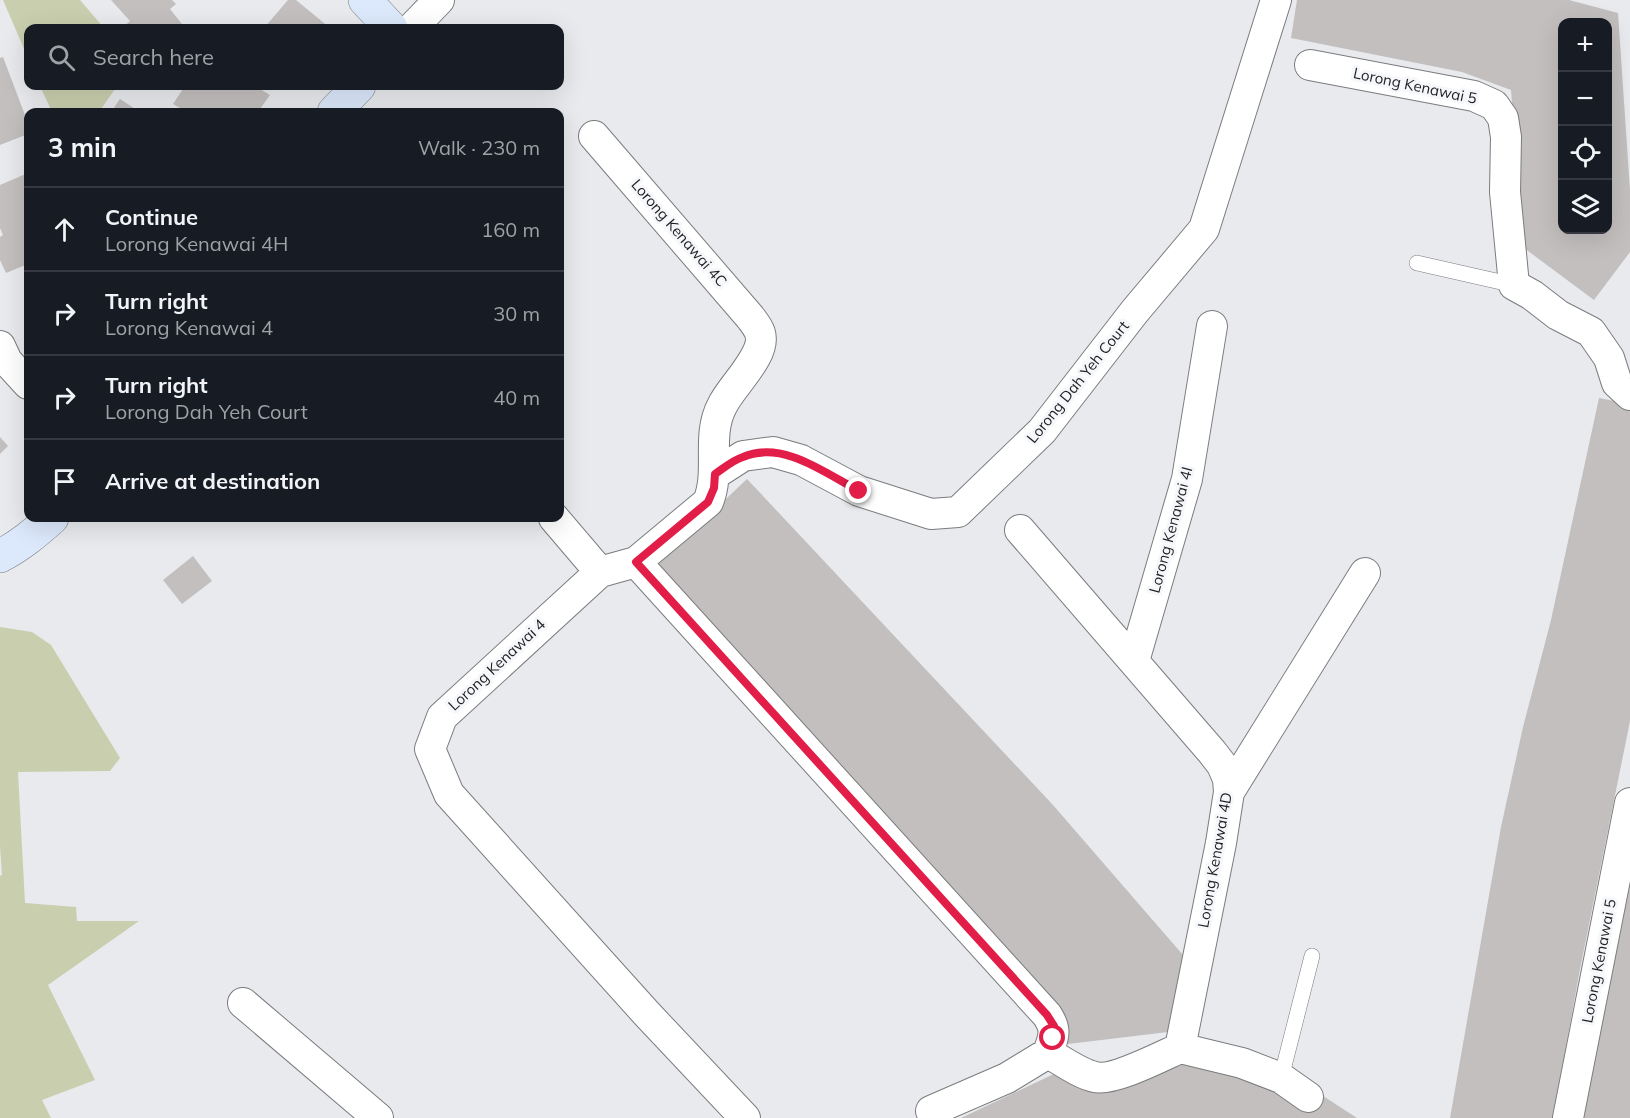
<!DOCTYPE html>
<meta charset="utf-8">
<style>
body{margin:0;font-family:Mulish,sans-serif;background:#242831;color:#f1f3f6}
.controls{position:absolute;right:18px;top:18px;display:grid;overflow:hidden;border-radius:12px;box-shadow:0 6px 24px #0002}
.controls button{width:54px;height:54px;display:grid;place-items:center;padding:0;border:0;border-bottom:2px solid #363941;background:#171b24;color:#f1f3f6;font:30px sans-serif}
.stop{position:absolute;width:18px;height:18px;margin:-14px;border:4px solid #e11d48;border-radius:50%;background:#fff}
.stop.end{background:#e11d48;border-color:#fff;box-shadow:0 2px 6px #0008}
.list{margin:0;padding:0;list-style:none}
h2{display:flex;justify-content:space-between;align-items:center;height:78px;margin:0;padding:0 24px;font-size:26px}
h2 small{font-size:20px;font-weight:400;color:#9ea1a6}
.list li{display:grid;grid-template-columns:39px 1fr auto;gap:18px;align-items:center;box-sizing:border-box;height:84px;padding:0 24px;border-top:2px solid #363941}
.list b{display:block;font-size:22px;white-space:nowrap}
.list p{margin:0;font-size:20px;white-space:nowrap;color:#9ea1a6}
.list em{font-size:20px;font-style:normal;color:#9ea1a6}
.icon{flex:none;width:33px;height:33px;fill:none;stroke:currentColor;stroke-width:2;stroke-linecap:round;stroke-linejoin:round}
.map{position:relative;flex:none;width:1630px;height:1118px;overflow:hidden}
.search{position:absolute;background:#171b24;box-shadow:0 6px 24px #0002;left:24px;top:24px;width:540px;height:66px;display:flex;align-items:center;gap:15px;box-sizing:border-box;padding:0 21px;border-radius:12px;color:#9ea1a6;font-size:22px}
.panel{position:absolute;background:#171b24;box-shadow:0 6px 24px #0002;left:24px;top:108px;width:540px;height:414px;border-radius:12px}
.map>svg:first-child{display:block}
</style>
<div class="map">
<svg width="1630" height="1118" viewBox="0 0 1630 1118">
<rect width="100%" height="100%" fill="#e8eaed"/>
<path fill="#c9cfae" d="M3,0h77l24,28h-76v30z
M40,86h77l-18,26h-47z
M0,627l32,5 19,13 69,113 -10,13 -92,1 7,131 51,4 1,14h62l-91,64 47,95 -53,20 9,18h-51v-242l2,-1 -2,-29z"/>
<path fill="#c2bfbe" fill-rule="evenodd" d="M111,0h61l4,4 -6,5 12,15 -5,4h-55l8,-7z
M288,0h8l34,28h-66z
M1297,0h272l49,13 12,177v62l-36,48 -70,-52 -13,-158 -49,-18 -171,-34zM1562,22h46v208h-46z
M3,57l25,66v11l-28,11v-87z
M185,86h70l15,9 -12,17h-71l-14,-8z
M120,99l20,13h-29z
M28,173v91l-22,9 -6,-13v-23l3,-2 -3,-7v-43z
M1599,398l31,6v317l-50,248 -27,149h-103l51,-291 22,-100 28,-107z
M0,437l8,9 -8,8z
M747,479l306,326 130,150 -15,77 -100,12 -5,-33 -409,-444z
M193,556l19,25 -30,23 -19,-24z
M1630,853v265h-53z
M1177,1057l140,35 40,26h-396l95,-45z"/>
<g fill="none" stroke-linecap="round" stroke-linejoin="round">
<g stroke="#7a7c7e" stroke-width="16">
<path id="lane" d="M1417,263l97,22
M1281,1078l31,-122"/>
</g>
<g stroke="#7a7c7e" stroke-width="32">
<path id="street" d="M412,28l27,-28
M1310,65l164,31 20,9 9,13 3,19 -1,55 9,93 18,10 26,20 33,17 18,26 8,25 13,12
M594,136l156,181c3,4 8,10 10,16 7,22 -29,53 -38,73 -16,30 -1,65 -14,96l-72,60 -36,10 -158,145 -12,32 19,45 198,220 98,104
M0,346l7,15 21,23
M715,474l28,-18 30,-4 28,8 58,31 72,23 27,-2 84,-81 93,-120 69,-82 72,-229
M554,518l46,54
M1020,530l192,222 10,13 6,14 1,13 -8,51 -41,205c-18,8 -68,34 -85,29 -15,-3 -34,-17 -47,-24
M636,562l411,453c10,15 7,21 1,38
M1134,661l53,-182 25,-153
M1229,792l136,-219
M243,1003l135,115
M1180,1048l62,15 39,15 27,19
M931,1111l76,-33 41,-25
M1568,1118l62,-315"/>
</g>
<g stroke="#7a7c7e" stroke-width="34">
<path id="secondary" d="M365,0l26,28
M334,112l25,-26
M0,556c20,-10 36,-24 52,-38"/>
</g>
<use href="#lane" stroke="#fff" stroke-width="15"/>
<use href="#street" stroke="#fff" stroke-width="30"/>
<use href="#secondary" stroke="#dce8fb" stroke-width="33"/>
</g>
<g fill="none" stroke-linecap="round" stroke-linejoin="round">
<path stroke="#e11d48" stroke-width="8" d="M859,491c-34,-18 -76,-51 -116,-34 -10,3 -19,11 -28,17l-1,14 -6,14 -72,60 411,453 7,11 -1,12"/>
</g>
<g text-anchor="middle" stroke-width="6" stroke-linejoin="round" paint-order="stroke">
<g font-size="15" fill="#1e1f20" stroke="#f5f7fa">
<text transform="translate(1415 86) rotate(12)" y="5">Lorong Kenawai 5</text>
<text transform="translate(679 233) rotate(49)" y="5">Lorong Kenawai 4C</text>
<text transform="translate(1078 382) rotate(-51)" y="5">Lorong Dah Yeh Court</text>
<text transform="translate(1171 530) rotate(-75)" y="5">Lorong Kenawai 4I</text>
<text transform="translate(497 665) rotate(-43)" y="5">Lorong Kenawai 4</text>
<text transform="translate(1215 860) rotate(-80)" y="5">Lorong Kenawai 4D</text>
<text transform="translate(1599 961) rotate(-79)" y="5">Lorong Kenawai 5</text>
</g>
</g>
</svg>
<div class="controls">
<button>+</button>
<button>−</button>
<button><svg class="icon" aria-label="locate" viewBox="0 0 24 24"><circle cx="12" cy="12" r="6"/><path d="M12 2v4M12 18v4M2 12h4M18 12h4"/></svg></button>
<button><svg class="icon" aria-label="layers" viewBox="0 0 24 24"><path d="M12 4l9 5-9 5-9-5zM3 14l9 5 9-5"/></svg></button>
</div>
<div class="stop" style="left:1053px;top:1038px"></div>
<div class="stop end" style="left:859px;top:491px"></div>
<div class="search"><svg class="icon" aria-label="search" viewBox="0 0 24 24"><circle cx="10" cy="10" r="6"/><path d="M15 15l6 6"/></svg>Search here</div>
<section class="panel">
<h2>3 min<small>Walk · 230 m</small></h2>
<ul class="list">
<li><svg class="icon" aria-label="ahead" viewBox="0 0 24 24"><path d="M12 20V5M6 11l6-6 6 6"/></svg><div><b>Continue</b><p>Lorong Kenawai 4H</p></div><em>160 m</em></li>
<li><svg class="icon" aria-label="right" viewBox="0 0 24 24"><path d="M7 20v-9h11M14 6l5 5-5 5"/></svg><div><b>Turn right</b><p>Lorong Kenawai 4</p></div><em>30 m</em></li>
<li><svg class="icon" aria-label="right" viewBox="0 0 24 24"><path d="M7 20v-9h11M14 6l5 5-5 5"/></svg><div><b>Turn right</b><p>Lorong Dah Yeh Court</p></div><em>40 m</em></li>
<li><svg class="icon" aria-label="arrive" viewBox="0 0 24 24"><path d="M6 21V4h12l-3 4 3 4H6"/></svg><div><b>Arrive at destination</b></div></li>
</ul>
</section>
</div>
